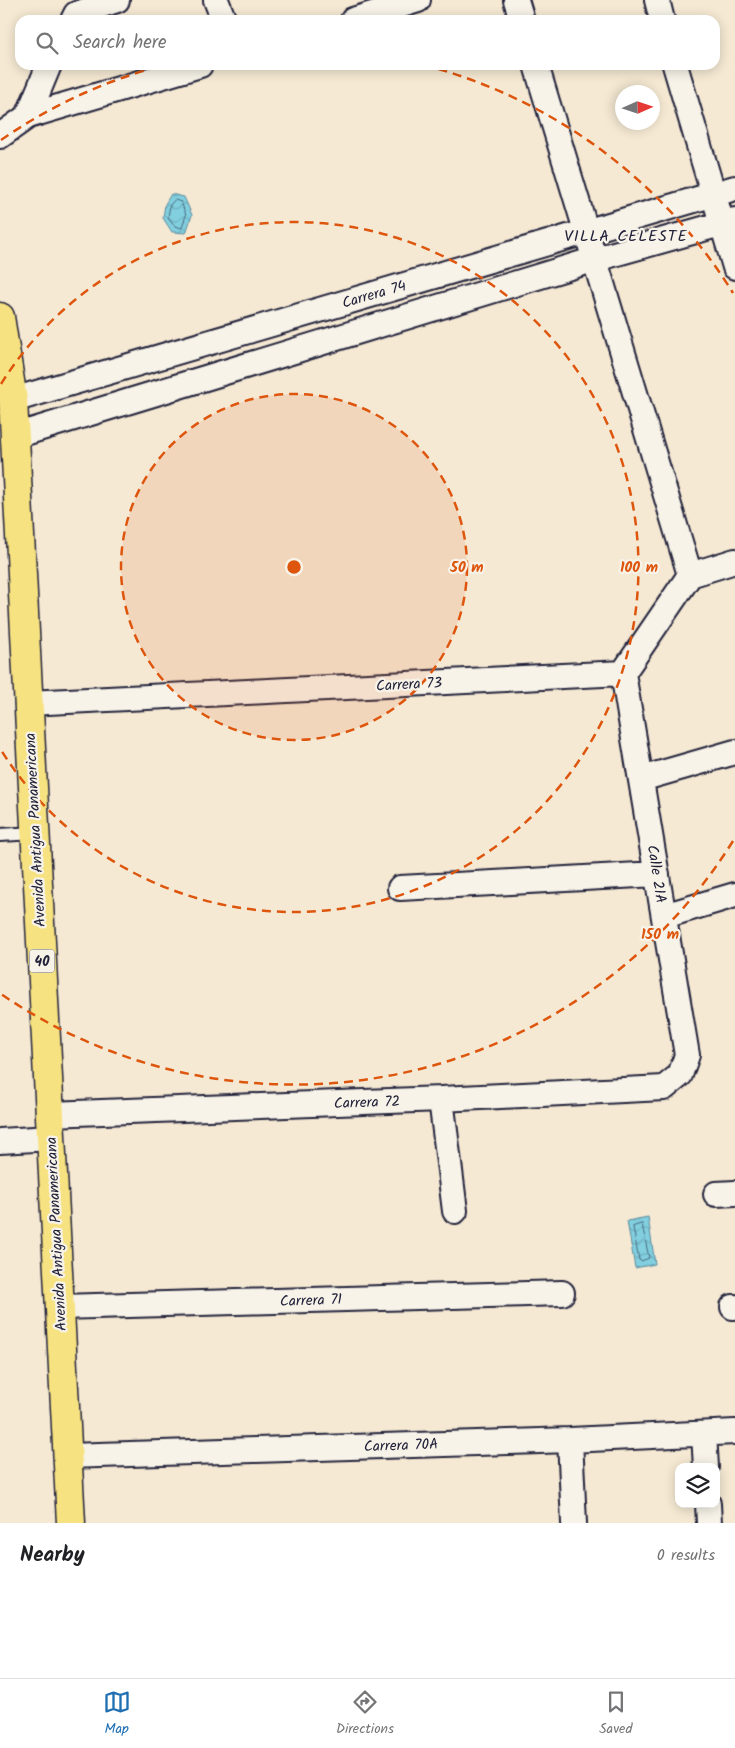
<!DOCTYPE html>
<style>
body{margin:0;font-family:Kalam,sans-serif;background:#f2f2f2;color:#202124}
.controls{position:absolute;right:15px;bottom:15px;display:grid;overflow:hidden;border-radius:10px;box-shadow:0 2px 12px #0003}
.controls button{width:45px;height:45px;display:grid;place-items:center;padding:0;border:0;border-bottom:1px solid #e0e0e0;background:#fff;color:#202124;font:25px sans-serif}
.compass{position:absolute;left:615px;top:85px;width:45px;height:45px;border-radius:50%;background:#fff;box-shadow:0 2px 12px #0003;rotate:87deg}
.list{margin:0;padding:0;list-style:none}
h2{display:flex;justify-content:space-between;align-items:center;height:65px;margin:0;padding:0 20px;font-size:21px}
h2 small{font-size:16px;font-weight:400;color:#757577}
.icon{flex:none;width:28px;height:28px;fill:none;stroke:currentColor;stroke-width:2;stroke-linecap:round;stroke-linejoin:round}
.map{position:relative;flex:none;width:735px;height:1523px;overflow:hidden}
.search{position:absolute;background:#fff;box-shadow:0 2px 12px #0003;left:15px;right:15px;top:15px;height:55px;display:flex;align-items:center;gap:12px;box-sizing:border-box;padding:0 18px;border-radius:15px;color:#757577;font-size:19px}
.sheet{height:155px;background:#fff}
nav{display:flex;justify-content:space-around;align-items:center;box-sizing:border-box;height:70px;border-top:1px solid #e0e0e0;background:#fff;font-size:14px;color:#757577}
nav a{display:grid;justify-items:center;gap:2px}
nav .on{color:#1f6fb2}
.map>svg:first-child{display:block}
</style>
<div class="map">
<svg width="735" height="1523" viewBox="0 0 735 1523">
<defs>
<pattern id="water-waves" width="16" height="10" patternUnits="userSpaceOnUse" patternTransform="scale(1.25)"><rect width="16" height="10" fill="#81cfdf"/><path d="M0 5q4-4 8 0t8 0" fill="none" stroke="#6fb1c0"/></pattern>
</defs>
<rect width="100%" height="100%" fill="#f5e9d3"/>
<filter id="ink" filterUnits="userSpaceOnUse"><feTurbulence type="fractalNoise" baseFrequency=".02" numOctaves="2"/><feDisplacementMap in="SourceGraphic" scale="10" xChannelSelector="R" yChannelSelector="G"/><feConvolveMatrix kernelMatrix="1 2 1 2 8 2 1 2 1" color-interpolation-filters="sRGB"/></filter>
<g filter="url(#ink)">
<path fill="url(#water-waves)" stroke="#5b8a9d" d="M171,194l13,3 8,18 -6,18 -14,-1 -9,-14 2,-14z
M648,1217l7,47 -20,4 -8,-47z"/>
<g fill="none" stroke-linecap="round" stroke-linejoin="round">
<path stroke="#48677d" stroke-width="1" d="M175,200l6,2 5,13 -4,13 -7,-2 -7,-9 2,-12z
M642,1224l7,34 -8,3 -2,-1 -6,-33z"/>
<g stroke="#22223b" stroke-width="16">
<path id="service" d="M0,835l35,-2"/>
</g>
<g stroke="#22223b" stroke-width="28">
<path id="minor" d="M216,0l7,18
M516,0l6,20
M657,0l5,20
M73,20l3,-6 41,-14
M353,20l65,-20
M536,65l154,510
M675,65l60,202
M28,116l21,-51
M0,136l28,-20 172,-51
M13,400l722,-212
M15,436l581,-177 139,-39
M623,673l67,-98 45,-14
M28,703l595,-30
M641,779l94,-27
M400,888l257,-14
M664,916l71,-21
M441,1099l14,112
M50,1114l391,-15 223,-11 16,-13 7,-20 -64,-382
M0,1141l51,-3
M716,1194l19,-1
M60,1307l502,-14
M733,1307h2
M704,1434l2,33
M570,1440l4,83
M68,1456l502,-16 165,-8
M708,1504l1,19"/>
</g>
<g stroke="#22223b" stroke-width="31">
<path id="primary" d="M0,317l13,83 58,1123"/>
</g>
<use href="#service" stroke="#f7f3e8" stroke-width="12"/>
<use href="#minor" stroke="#f7f3e8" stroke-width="24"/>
<use href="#primary" stroke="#f7e281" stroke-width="28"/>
</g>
</g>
<circle cx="294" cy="567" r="173" fill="#de560e" fill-opacity=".12"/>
<g fill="none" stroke="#de560e" stroke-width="2.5" stroke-dasharray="9 6">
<circle cx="294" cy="567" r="173"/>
<path d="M1 384A345 345 0 1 1 1 750"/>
<path d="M733 841A518 518 0 0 1 1 994M1 140A518 518 0 0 1 164 65M424 65A518 518 0 0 1 733 293"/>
</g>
<g text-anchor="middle" stroke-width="4.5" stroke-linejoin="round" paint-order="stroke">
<rect fill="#f7f3e8" stroke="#62616f" stroke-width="1" x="29.5" y="949.5" width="25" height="23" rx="4"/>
<g font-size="14" font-weight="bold" fill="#22223b">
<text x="42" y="966">40</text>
</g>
<g font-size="15" fill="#22223b" stroke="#f7f3e8">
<text transform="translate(374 294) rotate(-16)" y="5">Carrera 74</text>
<text transform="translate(409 684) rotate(-3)" y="5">Carrera 73</text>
<text transform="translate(35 830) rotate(-93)" y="5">Avenida Antigua Panamericana</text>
<text transform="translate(657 874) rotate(81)" y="5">Calle 21A</text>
<text transform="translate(367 1102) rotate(-2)" y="5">Carrera 72</text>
<text transform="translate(56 1234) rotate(-93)" y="5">Avenida Antigua Panamericana</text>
<text transform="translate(311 1300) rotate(-2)" y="5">Carrera 71</text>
<text transform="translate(401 1445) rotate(-2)" y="5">Carrera 70A</text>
</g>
<g font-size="16" letter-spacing="1" fill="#22223b" stroke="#f7f3e8">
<text x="626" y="241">VILLA CELESTE</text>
</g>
</g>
<circle cx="294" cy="567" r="8" fill="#de560e" stroke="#f7f3e8" stroke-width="2.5"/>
<g font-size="15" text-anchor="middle" font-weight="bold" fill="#de560e" stroke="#f7f3e8" stroke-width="4.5" stroke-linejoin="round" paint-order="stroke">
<text x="467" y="572">50 m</text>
<text x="639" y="572">100 m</text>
<text x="660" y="939">150 m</text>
</g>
</svg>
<div class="controls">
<button><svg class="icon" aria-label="layers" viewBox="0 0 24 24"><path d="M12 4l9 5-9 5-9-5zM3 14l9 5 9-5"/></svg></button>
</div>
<svg class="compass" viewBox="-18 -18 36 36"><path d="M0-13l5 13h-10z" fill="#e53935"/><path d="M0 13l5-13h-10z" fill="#757577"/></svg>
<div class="search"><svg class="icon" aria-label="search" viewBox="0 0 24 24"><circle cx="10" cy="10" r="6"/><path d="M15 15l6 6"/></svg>Search here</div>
</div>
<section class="sheet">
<h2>Nearby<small>0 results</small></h2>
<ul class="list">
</ul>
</section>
<nav>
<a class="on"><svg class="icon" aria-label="map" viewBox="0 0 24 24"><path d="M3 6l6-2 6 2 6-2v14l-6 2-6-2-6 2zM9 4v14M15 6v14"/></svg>Map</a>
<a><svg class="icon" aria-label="directions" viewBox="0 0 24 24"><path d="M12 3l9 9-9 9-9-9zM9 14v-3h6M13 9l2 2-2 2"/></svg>Directions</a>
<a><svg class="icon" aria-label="saved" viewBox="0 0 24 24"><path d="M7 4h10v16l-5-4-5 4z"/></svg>Saved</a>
</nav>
